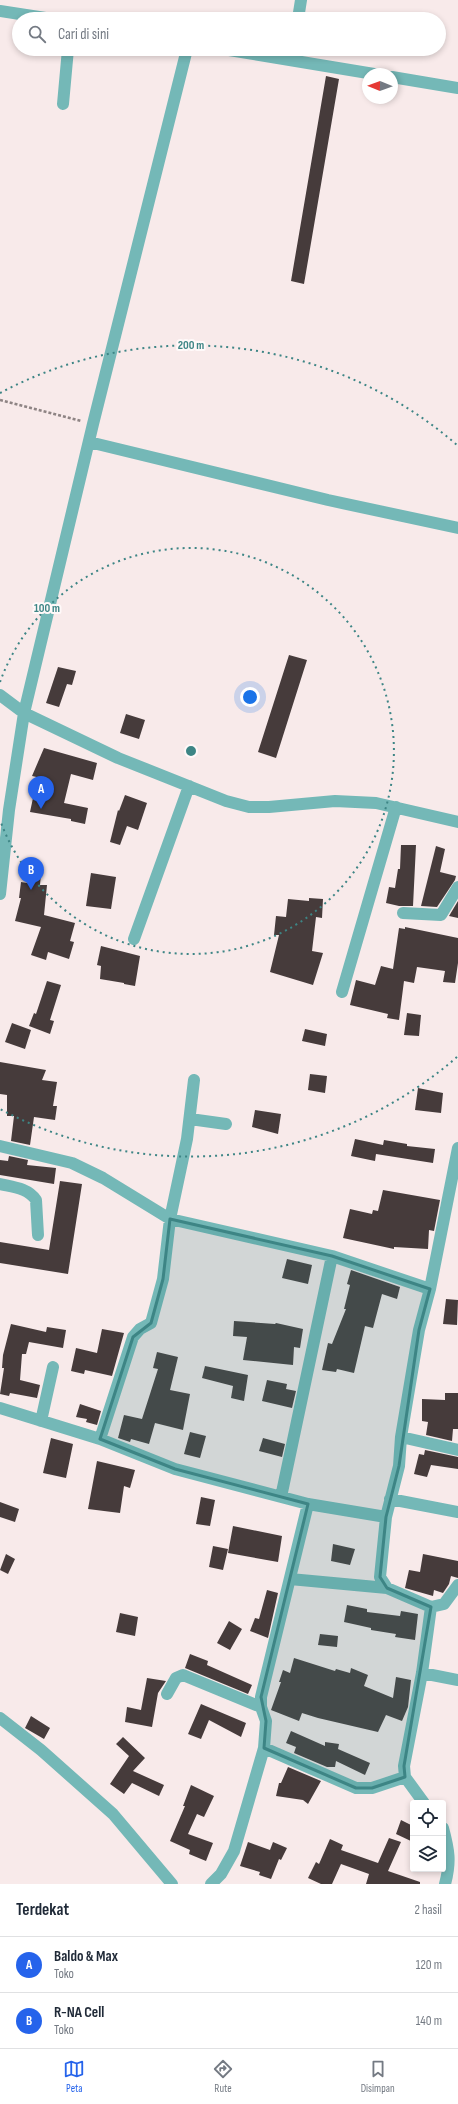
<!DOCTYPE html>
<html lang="id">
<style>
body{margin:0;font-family:"Sofia Sans Condensed",sans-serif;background:#f2f2f3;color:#1f2937}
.controls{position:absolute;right:12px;bottom:12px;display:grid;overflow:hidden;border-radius:4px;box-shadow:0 2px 6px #0003}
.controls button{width:36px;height:36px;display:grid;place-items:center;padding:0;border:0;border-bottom:1px solid #e0e1e3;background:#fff;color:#1f2937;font:20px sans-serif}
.compass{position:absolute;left:362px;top:68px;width:36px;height:36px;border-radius:50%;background:#fff;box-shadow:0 2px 6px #0003;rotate:271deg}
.you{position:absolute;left:250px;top:697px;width:14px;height:14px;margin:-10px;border:3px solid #fff;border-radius:50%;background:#1a73e8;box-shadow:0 0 0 6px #1a73e833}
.badge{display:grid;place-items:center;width:26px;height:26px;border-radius:50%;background:#2563eb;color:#fff;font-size:13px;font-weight:700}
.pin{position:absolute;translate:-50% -33px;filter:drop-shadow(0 1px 2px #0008)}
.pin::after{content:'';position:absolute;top:21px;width:14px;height:12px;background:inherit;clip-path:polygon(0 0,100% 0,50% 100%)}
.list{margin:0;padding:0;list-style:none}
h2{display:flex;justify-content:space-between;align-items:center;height:52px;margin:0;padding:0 16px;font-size:17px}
h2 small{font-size:13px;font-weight:400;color:#747a83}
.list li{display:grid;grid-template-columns:26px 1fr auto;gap:12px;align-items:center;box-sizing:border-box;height:56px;padding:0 16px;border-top:1px solid #e0e1e3}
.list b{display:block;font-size:15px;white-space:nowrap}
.list p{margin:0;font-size:13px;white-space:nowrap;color:#747a83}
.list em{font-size:13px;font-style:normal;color:#747a83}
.icon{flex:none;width:22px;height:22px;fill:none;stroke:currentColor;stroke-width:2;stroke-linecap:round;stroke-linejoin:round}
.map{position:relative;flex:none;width:458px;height:1884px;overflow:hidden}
.search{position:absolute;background:#fff;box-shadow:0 2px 6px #0003;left:12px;right:12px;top:12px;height:44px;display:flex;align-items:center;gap:10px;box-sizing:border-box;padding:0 14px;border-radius:22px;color:#747a83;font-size:15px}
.sheet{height:164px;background:#fff}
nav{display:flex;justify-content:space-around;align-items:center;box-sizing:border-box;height:56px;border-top:1px solid #e0e1e3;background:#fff;font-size:11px;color:#747a83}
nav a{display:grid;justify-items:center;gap:2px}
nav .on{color:#2563eb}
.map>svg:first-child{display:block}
</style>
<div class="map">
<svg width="458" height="1884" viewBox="0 0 458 1884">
<rect width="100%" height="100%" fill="#f8eaea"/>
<path fill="#463b3b" d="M326,76l13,3 -35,205 -13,-3z
M289,655l18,5 -31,98 -18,-6z
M58,667l18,4 -4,14 -5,-1 -8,23 -13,-4z
M126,714l19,6 -6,19 -19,-6z
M44,748l53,15 -4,17 -22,-6 -7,29 24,5 -3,16 -14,-3v-2l-41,-7 3,-14 4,1 4,-21 -9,-2z
M125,795l22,8 -9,27 -11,-4 -7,19 -10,-3 8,-32 1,1z
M401,845h15l-3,61h-14l-13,-3 3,-16 6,1 3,-19h2z
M436,846l9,3 -5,23 16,4 -1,4 -18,27 -16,-1z
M28,862l14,1 -2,22h7l-3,30 31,8 -5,18 4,1 -5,17 -21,-7 -2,8 -15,-5 10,-28 -26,-6 6,-23h-2l2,-16 6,1z
M91,873l25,4 -5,32 -25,-3z
M309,898l14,1 -1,19 -6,-1 -4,34 11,2 -10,32 -43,-13 9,-37h-5l2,-19 10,1 2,-18 21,2z
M458,901v17l-9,-2z
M405,927l53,11v25l-3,20 -12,-1 2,-11 -28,-4 -3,16 -10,-2 -5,39 -12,-2 1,-4 -38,-9 6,-25 19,5 6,-19 12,3 6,-41 6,1z
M101,946l39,10 -5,30 -11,-2v-1l-24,-4 1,-13 -4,-1z
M47,981l14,4 -11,35 4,1 -4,13 -21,-8 5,-13 2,1z
M407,1013l14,2 -2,21 -15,-1z
M12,1023l19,7 -6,19 -20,-7z
M305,1029l22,5 -2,12 -23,-5z
M0,1062l46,8 -4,10 15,2 -4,24h4l-2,14 -21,-3 -4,28 -19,-4 3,-25h-7v-21l-7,-1z
M310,1074l17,2 -2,17 -17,-3z
M418,1088l25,5 -2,20 -26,-3z
M255,1110l26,4 -3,20 -26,-7z
M355,1139l28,6 1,-5 23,4v2l28,3 -2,14 -57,-9 -1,7 -24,-5z
M9,1156l19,4 -1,5 29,3 -2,16 -54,-9v-15l8,1z
M60,1181l22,3 -14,90 -68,-11v-21l49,8z
M383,1190l57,10 -6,31 -5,-1 -1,19 -34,-2v2l-51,-11 7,-29 22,5 1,-4 5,1z
M287,1259l25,6 -4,19 -26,-6z
M351,1270l49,17 -3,12 -15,-5 -9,34 -8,-2 -11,47 -17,-4 -1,3 -14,-2 6,-27 4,1 14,-35h-2l6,-24 -3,-1z
M446,1299l12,1 -1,25 -14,-1z
M234,1321l41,3 1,-1 27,6 -3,19 -6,-1 -1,18 -50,-5 4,-23 -14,-1z
M11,1324l35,8 1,-5 19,3 -3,18 -34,-6 -3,12h-4l-2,26 20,5 -3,13 -27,-5 -1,3 -9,-2 4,-26h-2l1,-13z
M102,1329l22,4 -12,43 -27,-6 -1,4 -13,-3 5,-23 21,5z
M157,1352l21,5 -8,33 20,4 -7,36 -28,-7 -6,21 -18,-5 -1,3 -12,-4 6,-23 18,4 16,-50 -5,-1z
M205,1366l43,9 -4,26 -13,-3 2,-12 -31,-8z
M267,1380l20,4 -1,5 10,2 -4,17 -30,-7z
M445,1393h13v36h-5l-1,12 -26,-6 2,-13 -6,-1v-22l23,1z
M80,1404l21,7 -4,14 -11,-3 1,-3 -11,-2z
M190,1432l16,4 -6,22 -16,-4z
M51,1438l22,6 -7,34 -23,-5z
M263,1438l22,6 -3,13 -23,-6z
M425,1450l33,7v12l-27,-4 -4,12 -13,-3 5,-20 5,1z
M97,1461l38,9 -5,18 -6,-2 -4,27 -32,-4z
M201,1497l14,3 -5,26 -14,-2z
M0,1502l19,7 -4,13 -15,-5z
M233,1526l49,10 -4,26 -50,-9z
M333,1544l22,5 -5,16 -19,-4z
M213,1546l15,3 -5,21 -14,-3z
M6,1554l9,5 -7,15 -8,-4z
M423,1554l35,7v17l-7,-2 -2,8 -6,9 -9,-3 -1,6 -28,-8 4,-18 11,2z
M267,1590l11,3 -10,45 -18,-7 5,-13 4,1z
M347,1605l20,4v3l33,4 1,-5 17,3 -3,26 -20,-3 1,-3 -25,-4v-2l-27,-6z
M120,1613l18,4 -3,19 -19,-4z
M229,1621l13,8 -12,21 -13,-7z
M320,1634l18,2 -1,11 -19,-2z
M190,1654l18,7 -1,4 45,20 -4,9 -63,-26z
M294,1658l41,13 1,-2 14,4 1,-5 17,7 -4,11 29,12 3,-21 15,3 -3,27 -6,14 -16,-6 -8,17 -60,-14 -16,-5 -3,8 -28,-11 10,-28h-2l4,-12 7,3z
M147,1678l19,3 -8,12 -6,34 -27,-5 2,-15 14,3z
M201,1704l45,19 -5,14 -32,-17 -8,19 -13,-5z
M31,1716l19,12 -6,11 -19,-11z
M291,1731l34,15v-4l14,2 -1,5 32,14 -5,12 -29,-14 -1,6h-8l-33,-14 2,-6 -10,-4z
M123,1737l22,21 -12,13 31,14 -5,11 -27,-13 -8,11 -14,-10 19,-28 -13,-12z
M288,1767l33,14 -13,23 -5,-4 -27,-4 3,-13h2z
M191,1785l23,11 -10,21 -7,-3 -9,20 25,9 -7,18 -17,-7 1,-4 -20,-9 15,-35h-2z
M401,1820l12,6v16l-17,-8z
M389,1838l12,4 -13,29 32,11v2h-54l3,-10 -28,-10 -9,20h-11l-13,-6 8,-16 3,2 11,-25 13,6 -2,5 37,13z
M248,1842l22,8 3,-8 14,6 -6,12 -2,-1 -8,20 -12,-4 1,-3 -20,-6z"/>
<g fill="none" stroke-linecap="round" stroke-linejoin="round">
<path stroke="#8e8484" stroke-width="2.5" stroke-dasharray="3 2" stroke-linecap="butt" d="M0,400l81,21"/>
<path stroke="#74b8b7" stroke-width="12" d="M0,11l52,8
M298,19l3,-19
M223,49l151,25
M392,77l66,11
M63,104l5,-55
M89,442l239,58 130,28
M0,695l24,18 94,45 108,43 23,6h20l66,-6 41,2 82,19
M0,894l9,-84 15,-97 69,-289 94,-375
M403,913l38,2 17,-28
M134,939l55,-153
M342,992l54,-185
M190,1119l36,5
M0,1146l72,17 31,15 67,41 162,37 98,33
M0,1184c13,3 28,4 36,16l2,35
M0,1408l100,31 75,30 133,35 78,13 13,-51 2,-29 18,-107 11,-41 28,-141
M41,1421l12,-54
M401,1437l57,13
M100,1439l33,-102 7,-8 11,-6 12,-44 7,-60 17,-80 7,-59
M281,1497l51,-241
M390,1499l68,13
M386,1517l-6,60 7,11 44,19 -9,66 -18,93 1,11 19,26
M290,1579l97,9
M431,1607l13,-3 14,-19
M422,1673l36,7
M167,1694l9,-16 7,-3 78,32
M0,1718l41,32 72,64 59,70
M264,1748l92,40h16l33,-11
M443,1828c6,22 8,34 2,56
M211,1884l10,-10 13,-23 30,-103 2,-27 -5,-14v-10l47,-193"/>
</g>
<path fill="#3d8585" fill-opacity="0.2" stroke="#3d8585" stroke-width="3" stroke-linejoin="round" d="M170,1219l162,37 98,33 -11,41 -20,136 -13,51 -6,60 7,11 44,19 -27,159 1,11 -33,11h-16l-92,-40 2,-27 -5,-24 47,-193 -133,-35 -75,-30 33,-102 18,-14 12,-44z"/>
<g fill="none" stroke="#3d8585" stroke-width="2" stroke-dasharray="2 4">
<path d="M0 682A203 203 0 1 1 0 820"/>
<path d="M457 1057A406 406 0 0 1 0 1109M0 393A406 406 0 0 1 457 445"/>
</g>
<circle cx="191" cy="751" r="6" fill="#3d8585" stroke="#fff9f9" stroke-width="2"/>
<g font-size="12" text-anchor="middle" font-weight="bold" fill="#3d8585" stroke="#fff9f9" stroke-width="4" stroke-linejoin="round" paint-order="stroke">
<text x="191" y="349">200 m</text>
<text x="47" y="612">100 m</text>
</g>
</svg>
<div class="controls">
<button><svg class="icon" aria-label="locate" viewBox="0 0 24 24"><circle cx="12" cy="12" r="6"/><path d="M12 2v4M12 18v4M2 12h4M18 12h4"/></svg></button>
<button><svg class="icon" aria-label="layers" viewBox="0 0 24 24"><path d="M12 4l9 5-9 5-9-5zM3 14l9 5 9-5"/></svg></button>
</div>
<svg class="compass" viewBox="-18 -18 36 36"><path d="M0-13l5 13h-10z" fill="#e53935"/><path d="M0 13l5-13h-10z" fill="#747a83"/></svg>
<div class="you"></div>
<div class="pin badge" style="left:41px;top:809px">A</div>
<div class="pin badge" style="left:31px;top:890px">B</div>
<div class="search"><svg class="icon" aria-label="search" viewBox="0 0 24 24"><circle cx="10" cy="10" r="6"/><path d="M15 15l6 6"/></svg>Cari di sini</div>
</div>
<section class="sheet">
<h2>Terdekat<small>2 hasil</small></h2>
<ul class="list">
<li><span class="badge">A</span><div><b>Baldo &amp; Max</b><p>Toko</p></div><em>120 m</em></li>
<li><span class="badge">B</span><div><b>R-NA Cell</b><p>Toko</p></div><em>140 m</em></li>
</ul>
</section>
<nav>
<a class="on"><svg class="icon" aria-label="map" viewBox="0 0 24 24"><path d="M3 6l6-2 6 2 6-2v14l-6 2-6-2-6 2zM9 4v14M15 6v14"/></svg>Peta</a>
<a><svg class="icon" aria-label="directions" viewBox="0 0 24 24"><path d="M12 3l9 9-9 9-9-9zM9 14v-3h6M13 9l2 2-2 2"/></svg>Rute</a>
<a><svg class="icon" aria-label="saved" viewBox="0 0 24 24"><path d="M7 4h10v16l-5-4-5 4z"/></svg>Disimpan</a>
</nav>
